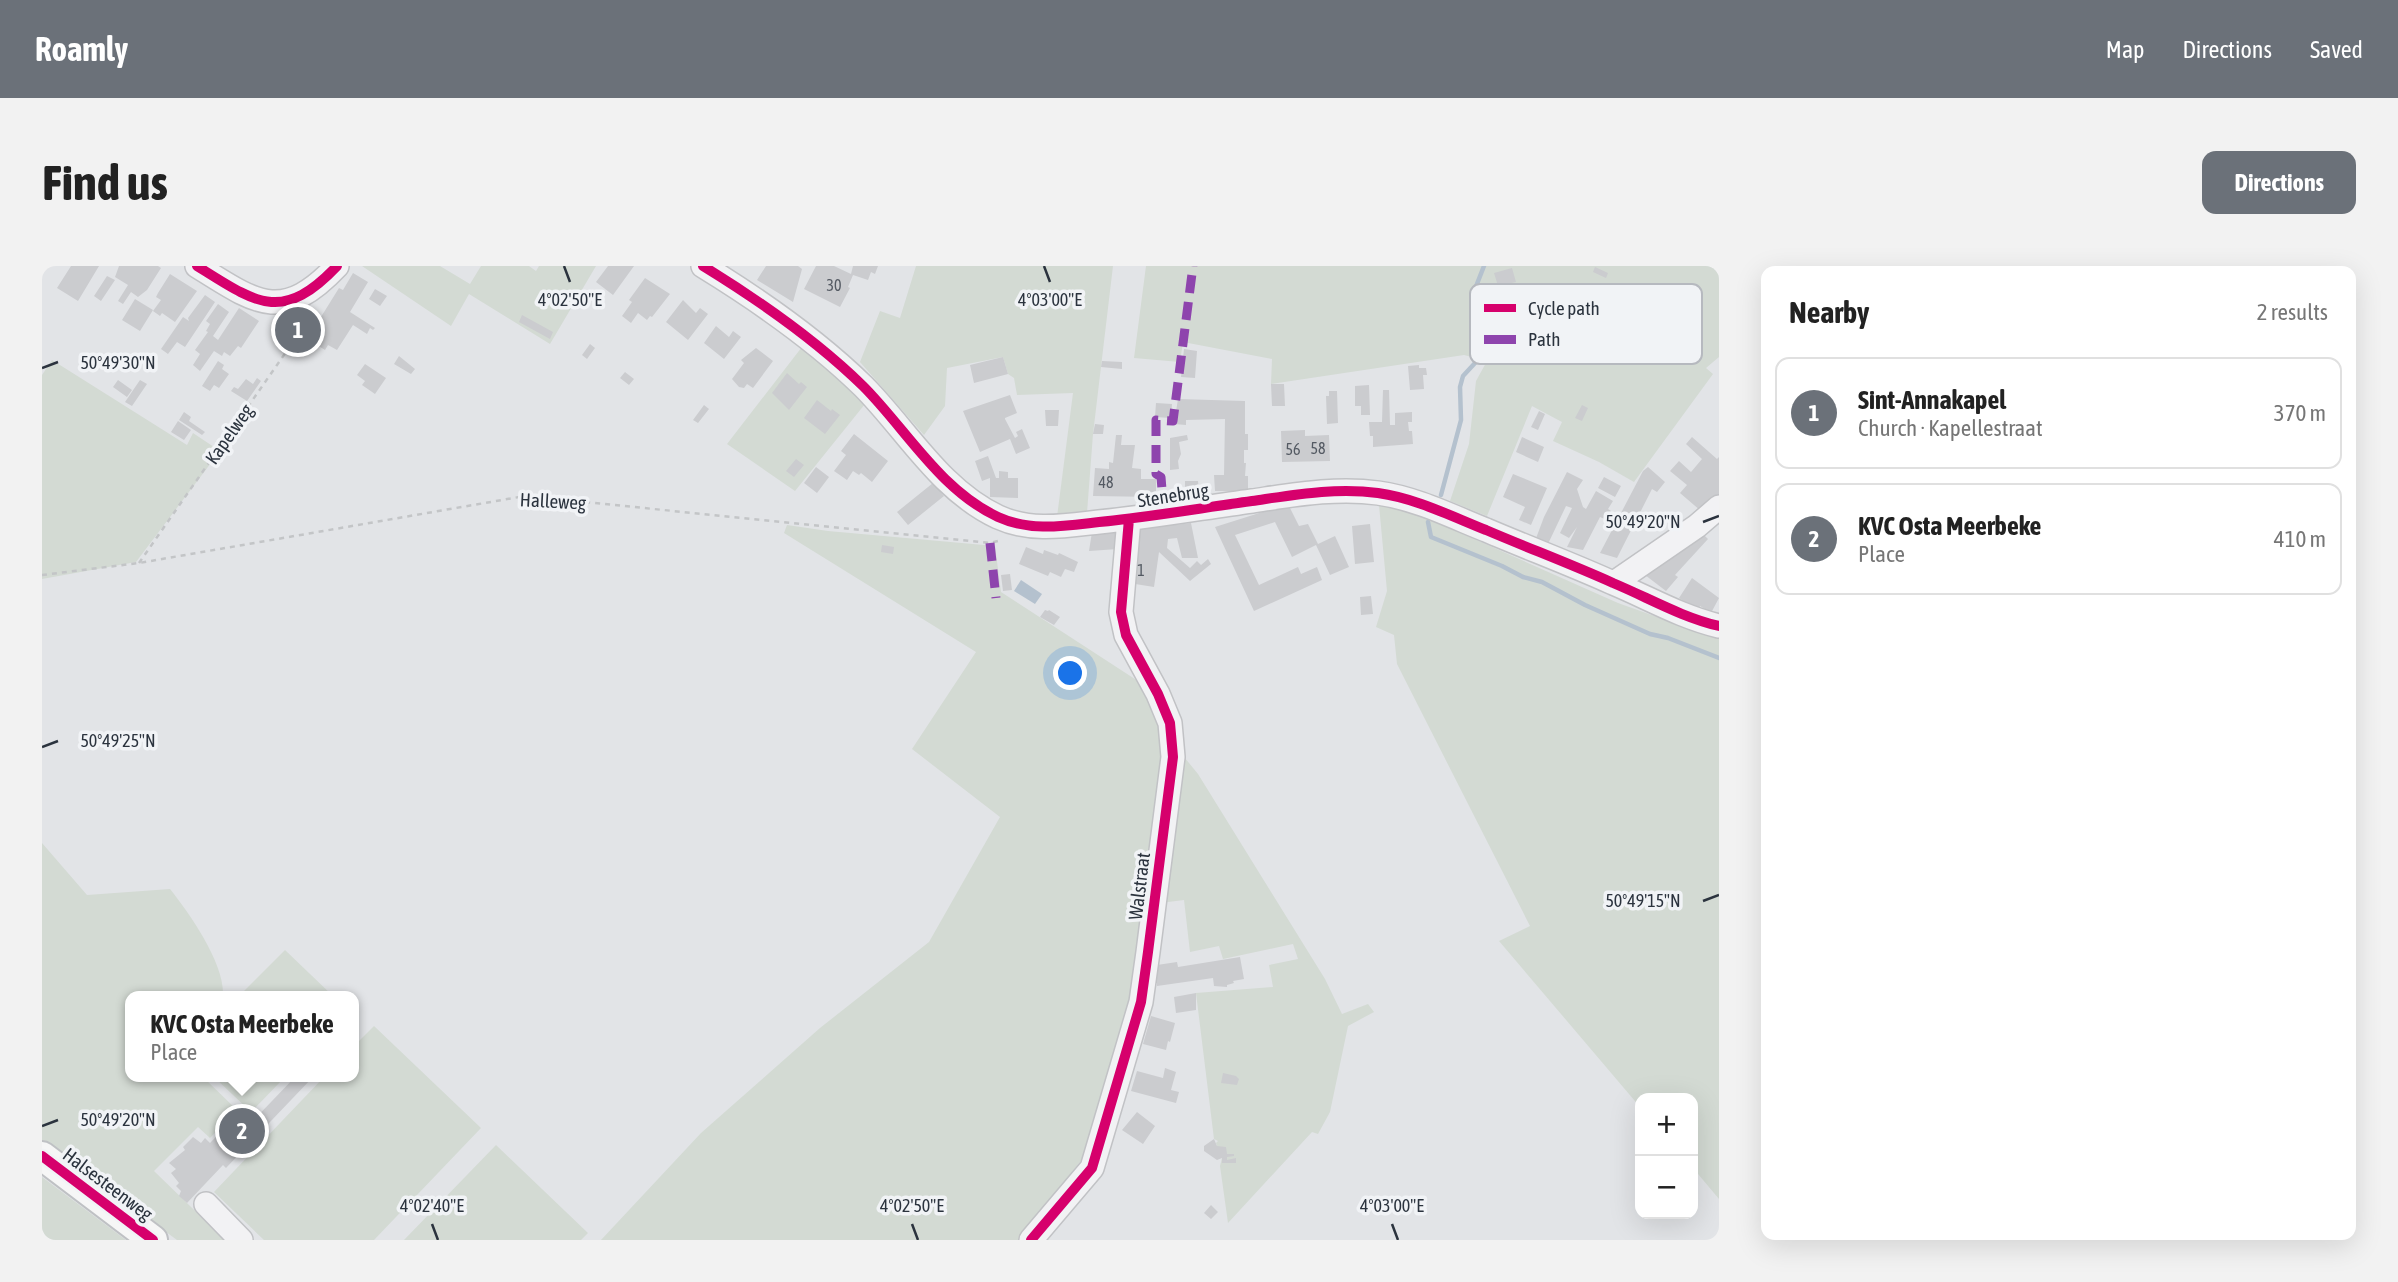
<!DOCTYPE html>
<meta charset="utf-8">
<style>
body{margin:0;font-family:"Asap Condensed",sans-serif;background:#f2f2f2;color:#222}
.controls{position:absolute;right:21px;bottom:21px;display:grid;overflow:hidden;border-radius:14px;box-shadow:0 7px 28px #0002}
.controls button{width:63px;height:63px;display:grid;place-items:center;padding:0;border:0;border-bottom:2px solid #e0e0e0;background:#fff;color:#222;font:35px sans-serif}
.you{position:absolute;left:1029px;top:408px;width:24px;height:24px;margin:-18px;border:5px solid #fff;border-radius:50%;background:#1a73e8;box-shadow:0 0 0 10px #1a73e833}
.badge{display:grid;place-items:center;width:46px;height:46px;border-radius:50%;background:#6b7179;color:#fff;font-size:23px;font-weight:700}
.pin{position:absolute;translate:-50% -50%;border:4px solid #fff;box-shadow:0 2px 7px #0006}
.popup{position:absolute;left:83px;top:725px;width:234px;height:91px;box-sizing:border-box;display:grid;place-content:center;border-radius:14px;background:#fff;filter:drop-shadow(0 2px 5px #0005);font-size:23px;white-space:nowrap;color:#767676}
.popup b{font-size:26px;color:#222}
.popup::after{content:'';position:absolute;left:50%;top:100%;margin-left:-14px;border:14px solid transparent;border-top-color:#fff}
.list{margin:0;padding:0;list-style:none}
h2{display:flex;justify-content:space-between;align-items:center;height:91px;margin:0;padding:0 28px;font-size:30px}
h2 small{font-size:23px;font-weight:400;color:#767676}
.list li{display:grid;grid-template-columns:46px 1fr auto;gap:21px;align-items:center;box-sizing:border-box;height:112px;margin:0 14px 14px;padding:0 14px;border:2px solid #e0e0e0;border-radius:14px}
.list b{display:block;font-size:26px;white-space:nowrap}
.list p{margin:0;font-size:23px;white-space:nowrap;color:#767676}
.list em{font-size:23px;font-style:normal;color:#767676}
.map{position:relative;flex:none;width:1677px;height:974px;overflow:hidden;border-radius:14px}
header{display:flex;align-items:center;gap:42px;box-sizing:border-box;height:98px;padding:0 35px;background:#6b7179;color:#fff}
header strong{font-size:33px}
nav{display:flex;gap:38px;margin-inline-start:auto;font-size:24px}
.intro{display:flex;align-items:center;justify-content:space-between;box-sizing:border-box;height:168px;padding:0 42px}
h1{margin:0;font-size:49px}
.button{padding:18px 32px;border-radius:14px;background:#6b7179;color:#fff;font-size:24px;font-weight:700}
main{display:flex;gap:42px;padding:0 42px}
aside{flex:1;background:#fff;border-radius:14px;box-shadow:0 7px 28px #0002}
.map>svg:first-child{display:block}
</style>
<header>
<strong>Roamly</strong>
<nav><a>Map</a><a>Directions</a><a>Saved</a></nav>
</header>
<div class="intro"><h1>Find us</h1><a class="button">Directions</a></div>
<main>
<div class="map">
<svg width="1677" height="974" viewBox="0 0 1677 974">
<rect width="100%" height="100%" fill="#e2e4e7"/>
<path fill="#d3dad3" d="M320,0h78l30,18 11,-18h48l7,5 3,-5h57l-46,78 -81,-50 -18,32z
M874,0h197l-20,168 -6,79 -30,4 16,-124 -56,2 -3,-17 -6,-4 -5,-17 -56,11 -2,38 -21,29 -64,-73 20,-51 20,7z
M1104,0h573v91l-13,11 7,6 -79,108 -35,-20 -46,-21 9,-19 -30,-16 -45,110 -37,-15 19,-57 7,-63 11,-20 -23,-6 -193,29 1,-25 -89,-17 -3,20 -46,-4z
M763,77l60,61 -70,87 -68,-47z
M10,94l135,85 6,-12 27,18 -84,111 -94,17v-204z
M1337,239l39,9 200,89 101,36v560l-26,-31v-70h-53v9l-141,-166 31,-15 -133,-262 -3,-29 -18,-8 11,-36z
M745,259l41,6 167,15 6,46 140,91 20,38 4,33 -35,252 -39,142 -73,92h-417l100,-107 119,-105 109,-86 71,-125 -88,-68 64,-97 -192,-119z
M1138,486l18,22 127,205 17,35 26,-10 6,8 -26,14 -18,86 -12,22 -6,-2 -84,91 -8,-57 2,-8 -6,-15 2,-2 -4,-2 -18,-146 77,-6 -4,-22 29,-6 -5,-15 -70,15 -4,-13 -29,6 -6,-52 -24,3z
M0,577l45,52 83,-6c20,25 55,75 53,107h-93v81h73l34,33 -27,28 -12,-11 -44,44 71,69h-48l-135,-99z
M243,684l48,46h-94z
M332,760l107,102 -107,112h-110l-50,-48 110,-115h30v-31z
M172,811h71l-34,35z
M454,879l92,88 -7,7h-177z
M0,911l84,63h-84z"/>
<path fill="#b4c1ce" d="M979,314l21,14 -7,10 -21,-13z"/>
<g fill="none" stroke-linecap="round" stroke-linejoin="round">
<path stroke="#b4c1ce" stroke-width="4.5" d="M1399,229l20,-75 -1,-33 3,-11 12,-13 10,-19 26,-30 -5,-13 -19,-1 -8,-3 -4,-8 9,-23
M1386,256l3,15 71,29 21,11 19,5 43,23 65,29 18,4 51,20"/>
</g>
<path fill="#cbcccf" d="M29,0h28l-21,35 -21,-13z
M77,0h39l3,2 -14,22 -9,7 -7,-5 -8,12 -5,-3 10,-16 -13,-8z
M566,0h26l-21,29 -17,-13z
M724,0h32l4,3 -9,33 -36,-22z
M774,0h18l17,8 2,-8h25l-3,8 -4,-2 -3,8 -15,-5 -5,12 2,1 -10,19 -36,-18z
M1553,1l13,6 -2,5 -13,-6z
M1470,2l4,14 -18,4 -4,-13z
M311,7l15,9 -18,30 25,16 -2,2 -3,-2 -3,6 -14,-9 -16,25 -9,-5 -3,5 -8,-5 -1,2 -10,-6 33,-53 4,2z
M128,8l27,17 -22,31 -13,-9 -2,3 -7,-5 8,-11 -5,-3 2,-4z
M65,10l8,4 -14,21 -7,-5z
M603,12l25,16 -18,23 -2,-1 -3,4 -9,-7 -7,10 -9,-7 10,-14 -3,-2z
M333,23l12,7 -7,10 -11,-7z
M163,29l10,7 -30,45 -8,-5 -9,12 -7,-5 22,-32 6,4 -1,-3z
M93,33l18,11 -13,21 -18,-11z
M641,34l13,13 4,-5 8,6 -20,26 -22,-18z
M176,38l11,8 -16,24 5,4 21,-32 20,13 -18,27 -3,-2 -8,10 -6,-4 -2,4 -8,-5 -14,20 -7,-6 7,-11 -5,-4 13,-18 -2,-1 4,-7 -4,-3z
M480,49l31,17 -3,7 -31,-17z
M258,55l5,7 -9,12 -6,-3 1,-5 5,-10z
M674,60l13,11 4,-6 8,6 -17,22 -20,-16z
M548,78l5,4 -8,11 -5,-4z
M714,82l17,13 -20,27 -6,-4 -3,4 -5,-1 -7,-8 12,-16 -3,-3z
M1142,83l13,2 -2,27 -14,-1z
M357,90l16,13 -4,5 -17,-10z
M961,91l5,17 -34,9 -4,-18z
M176,95l6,4 -2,4 7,5 -10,14 -5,-3 -4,6 -8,-5z
M1060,95l20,1v7l-21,-2z
M323,98l21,14 -11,16 -13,-9 3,-4 -8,-6z
M1377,99v3h7l1,7h-4l1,14 -14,1 -2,-24z
M583,106l9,7 -5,6 -9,-7z
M745,107l12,11 2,-2 6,5 -18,23 -17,-17z
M215,112l4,3 -14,20 -16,-10 3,-4 4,2 8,-10 7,5z
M76,114l14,10 -5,7 -14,-10z
M98,114l7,4 -15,22 -7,-4z
M1229,118h13l1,22h-13z
M1327,119l1,30h-9v-9h-6v-20z
M1341,124h6l1,35h5v-12l17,-1v10h-4l1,9h3l1,13 -40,3v-11h-3l-1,-14h13z
M1287,125h8l1,32 -11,1 -1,-28h3z
M968,129l7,18 -12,5v1l10,19 3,-2 -2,-4 6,-3 8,19 -14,6 -6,-15 -30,13 -17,-41z
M1136,133l67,2v33h3v16h-4v13h2l-1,13h3v15h-33l-1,-16h10l1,-56 -39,1v5l-12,-1z
M775,134l14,11 1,-2 8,6 -15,19 -21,-16z
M1114,137l16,1 -1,14 -16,-1z
M662,139l5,4 -11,14 -5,-3z
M1540,139l6,3 -6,13 -7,-3z
M1003,144h14l-1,16h-12z
M1497,145l6,3 -7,16 -7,-3z
M142,146l7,5 -2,4 16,11 -3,3 -23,-15z
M136,155l13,9 -7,10 -13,-8z
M1053,158l9,1 -1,9h-10z
M1263,164v6l24,-1 1,26 -48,1 -1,-31z
M812,168l34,27 -16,21 -11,-9 -2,2 -6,-4 -6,9 -13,-9 12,-16 -5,-4z
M1074,169h6l-1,10h14l-3,23 9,1v10h15v18l-63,-1 2,-28 14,1v-7l4,1z
M1145,169l1,5 -9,2 2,12 -3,7 1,8 -9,1v-32z
M1480,171l22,10 -6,15 -22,-10z
M1650,171l25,22 2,-2v38l-18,16 -21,-18 7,-8 -17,-14 9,-10 12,11 11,-13 -16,-15z
M946,190l8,22h3v-7l9,1v6h10v20l-28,-1v-19l-8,3 -7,-20z
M754,193l8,6 -10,12 -8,-6z
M774,201l13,10 -12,16 -13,-10z
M1606,201l17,15 -8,10 -5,-3 -35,69 -17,-5 43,-82z
M1525,206l16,8 -6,9 6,18 3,2 10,-18 17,10 -5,8 3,2 -4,9 -7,-3 -17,33 -16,-3 10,-20 -8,11 -9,-5 12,-25 -6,-2 -19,40 -12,-5 9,-24z
M1471,208l34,14 -16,37 -12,-5 6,-13 -22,-10z
M1562,211l17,9 -6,11 -17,-9z
M1143,215h13l1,10h-14z
M891,217l11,13 -36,29 -11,-13z
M1246,238l11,22 9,-2 10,20 17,-8 14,31 -19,8 -14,-30 -24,12 -17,-35 -40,13 24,50 39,-18 3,7 16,-7 5,13 -68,31 -39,-84z
M1133,253v6l16,-2 7,35h-16l-5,-20 -9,1 -1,9 23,20 7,-7 4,4 7,-6 3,5 -21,17 -31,-29 -5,35 -25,-4 10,-55z
M1328,258l4,38 -19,2 -3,-38z
M1656,263l10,10 -33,36 3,2 -12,14 -21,-16z
M1076,264v19l-29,2 3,-19z
M840,279l12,2 -1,7 -12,-2z
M984,281l17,7 1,-4 14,5 1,-2 19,9 -4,10 -9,-3 -4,8 -11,-5 -2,4 -29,-12z
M968,308l2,16 -9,1 -2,-16z
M1650,312l27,20 -8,15 -11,-7 -2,4 -19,-12z
M1329,330l2,18 -12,1 -1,-18z
M1003,344l3,1 1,-1 11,7 -6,8 -14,-8z
M1198,691l4,22 -11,2 1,2 -7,2v2l-13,-1 -1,-8 -56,8v-3h-3l-2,-12 5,-1v-5l20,-3 1,5z
M1154,727v17l-20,3 -2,-16z
M1109,750l24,7 -5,19 -2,-1 -2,9 -23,-6z
M1123,802l11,4 -5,18 8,2 -3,11 -45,-12 6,-20 26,7z
M1181,807l13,3 3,3 -2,6 -16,-2z
M253,811h18l-87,91 -3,-3 -36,38 -8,-7 2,-5 -5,-5 3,-3 -8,-10 5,-4 -7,-6 16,-13 -2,-3 10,-10 8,6 4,-5 5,5 28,-29 11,11z
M1095,846l18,14 -12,18 -21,-14z
M1172,873l3,7 9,1 1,7h7v2l-7,1v3l9,-2v5h-14v-5l-5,2 -13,-9v-5z
M1169,939l7,7 -7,7 -7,-6z"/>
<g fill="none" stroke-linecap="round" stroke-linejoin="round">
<g stroke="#c1c2c5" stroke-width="26">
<path id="minor" d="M155,0c59,37 85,58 140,0
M661,0c57,35 112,73 160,120 43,43 77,104 135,131 33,15 66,9 101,5 51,-5 102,-14 153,-21 41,-6 84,-14 126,-8 37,5 73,23 108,37 42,18 85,34 127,53 36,15 68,34 106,43
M1572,317l83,-57 22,-19
M164,938l35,36
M989,974l61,-72 49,-166 7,-50 25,-195 -3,-34 -12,-29 -32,-59 -5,-23 8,-93"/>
</g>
<g stroke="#bfc1c4" stroke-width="32">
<path id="major" d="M0,890l111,84"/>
</g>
<path stroke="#c3c5c7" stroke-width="2.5" stroke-dasharray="5 5" stroke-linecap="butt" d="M97,297l154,-221 -14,-11v-12
M0,309l97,-12 386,-67 465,47 12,-3"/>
<use href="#minor" stroke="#f2f2f4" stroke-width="23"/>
<use href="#major" stroke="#f6f6f6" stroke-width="28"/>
<path stroke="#8e44ad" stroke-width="9" stroke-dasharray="18 9" stroke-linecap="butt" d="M1122,248l-3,-37 -5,-3v-54l17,1 20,-155
M948,277l6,55"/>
<g stroke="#f1f3f6" stroke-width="15">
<path id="cycleway" d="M155,0c59,37 85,58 140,0
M661,0c57,35 112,73 160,120 43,43 77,104 135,131 33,15 66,9 101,5 51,-5 102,-14 153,-21 41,-6 84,-14 126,-8 37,5 73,23 108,37 42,18 85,34 127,53 36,15 68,34 106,43
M0,890l111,84
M989,974l61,-72 49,-166 7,-50 25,-195 -3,-34 -12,-29 -32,-59 -5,-23 8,-93"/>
</g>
<use href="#cycleway" stroke="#d6006c" stroke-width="10"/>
</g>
<path fill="none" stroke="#2b333e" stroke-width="2.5" d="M522,0l6,16M1002,0l6,16M0,102l16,-6M1661,256l16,-6M0,481l16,-6M1661,635l16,-6M0,860l16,-6M390,958l6,16M870,958l6,16M1350,958l6,16"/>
<g text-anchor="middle" stroke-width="7" stroke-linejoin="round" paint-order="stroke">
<g font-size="16" fill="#545a63">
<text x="792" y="25">30</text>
<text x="1276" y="188">58</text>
<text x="1251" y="189">56</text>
<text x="1064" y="222">48</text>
<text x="1099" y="310">1</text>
</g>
<g font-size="19" fill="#2b333e" stroke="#f1f3f6">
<text transform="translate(187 168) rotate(-55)" y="7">Kapelweg</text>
<text transform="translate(1131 229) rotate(-9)" y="7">Stenebrug</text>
<text transform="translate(511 235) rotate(3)" y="7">Halleweg</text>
<text transform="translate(1097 620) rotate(-83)" y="7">Walstraat</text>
<text transform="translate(66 918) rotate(37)" y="7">Halsesteenweg</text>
</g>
</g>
<rect x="1428" y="18" width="232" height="80" rx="10" fill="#f1f3f6" stroke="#b6b9bf" stroke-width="2"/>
<rect x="1442" y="38" width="32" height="8" fill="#d6006c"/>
<rect x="1442" y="69" width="32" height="9" fill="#8e44ad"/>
<g font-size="19" fill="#2b333e">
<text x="1486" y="49">Cycle path</text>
<text x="1486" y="80">Path</text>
</g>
<g font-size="18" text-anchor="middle" fill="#2b333e" stroke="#f1f3f6" stroke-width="7" stroke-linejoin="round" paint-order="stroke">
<text x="528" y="40">4°02'50"E</text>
<text x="1008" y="40">4°03'00"E</text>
<text x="76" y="103">50°49'30"N</text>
<text x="1601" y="262">50°49'20"N</text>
<text x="76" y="481">50°49'25"N</text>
<text x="1601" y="641">50°49'15"N</text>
<text x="76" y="860">50°49'20"N</text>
<text x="390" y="946">4°02'40"E</text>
<text x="870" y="946">4°02'50"E</text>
<text x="1350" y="946">4°03'00"E</text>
</g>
</svg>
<div class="controls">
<button>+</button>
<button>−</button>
</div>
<div class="you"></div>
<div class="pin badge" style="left:256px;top:64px">1</div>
<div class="pin badge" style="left:200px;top:865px">2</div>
<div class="popup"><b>KVC Osta Meerbeke</b>Place</div>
</div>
<aside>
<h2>Nearby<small>2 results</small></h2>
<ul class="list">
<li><span class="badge">1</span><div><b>Sint-Annakapel</b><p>Church · Kapellestraat</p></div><em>370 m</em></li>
<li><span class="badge">2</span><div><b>KVC Osta Meerbeke</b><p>Place</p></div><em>410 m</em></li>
</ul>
</aside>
</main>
